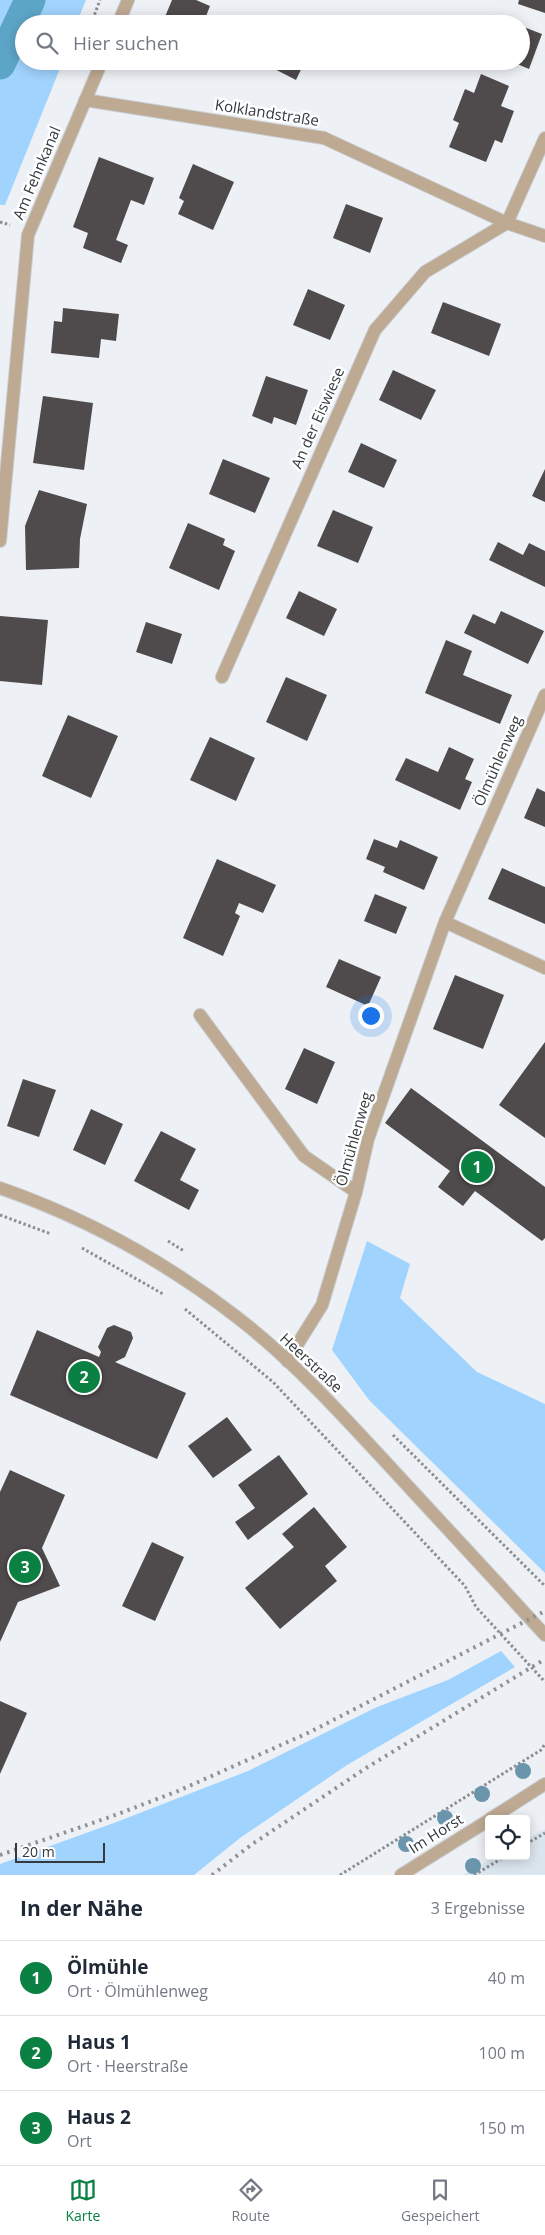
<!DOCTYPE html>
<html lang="de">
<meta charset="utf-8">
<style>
body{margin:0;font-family:"Open Sans",sans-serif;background:#f6f6f7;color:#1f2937}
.controls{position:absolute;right:15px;bottom:15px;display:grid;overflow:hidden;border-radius:5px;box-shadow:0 2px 12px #0003}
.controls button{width:45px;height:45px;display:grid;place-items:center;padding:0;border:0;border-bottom:1px solid #e0e1e3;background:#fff;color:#1f2937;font:25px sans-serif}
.scale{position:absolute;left:15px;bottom:12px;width:90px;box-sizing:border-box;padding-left:5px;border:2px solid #363839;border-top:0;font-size:14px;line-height:18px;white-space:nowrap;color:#363839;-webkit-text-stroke:4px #fdfeff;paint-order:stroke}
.you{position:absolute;left:370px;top:1015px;width:18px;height:18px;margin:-12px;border:4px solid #fff;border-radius:50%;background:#1a73e8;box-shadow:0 0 0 8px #1a73e833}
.badge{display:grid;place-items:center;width:32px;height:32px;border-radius:50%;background:#0b8043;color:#fff;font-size:16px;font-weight:700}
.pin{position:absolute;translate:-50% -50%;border:2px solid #fff;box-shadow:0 1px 5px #0006}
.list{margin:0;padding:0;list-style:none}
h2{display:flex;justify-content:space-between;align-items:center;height:65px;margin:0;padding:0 20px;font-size:21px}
h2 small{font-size:16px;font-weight:400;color:#747a83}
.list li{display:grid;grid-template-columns:32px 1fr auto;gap:15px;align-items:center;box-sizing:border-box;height:75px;padding:0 20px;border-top:1px solid #e0e1e3}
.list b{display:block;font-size:19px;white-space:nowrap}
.list p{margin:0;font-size:16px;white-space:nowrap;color:#747a83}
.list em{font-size:16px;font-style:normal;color:#747a83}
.icon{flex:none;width:28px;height:28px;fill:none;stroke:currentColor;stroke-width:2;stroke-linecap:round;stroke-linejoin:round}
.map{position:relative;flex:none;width:545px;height:1875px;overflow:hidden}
.search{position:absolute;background:#fff;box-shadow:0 2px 12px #0003;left:15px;right:15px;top:15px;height:55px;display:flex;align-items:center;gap:12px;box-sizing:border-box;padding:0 18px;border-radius:28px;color:#747a83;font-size:19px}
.sheet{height:290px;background:#fff}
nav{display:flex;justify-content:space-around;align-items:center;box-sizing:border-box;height:70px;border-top:1px solid #e0e1e3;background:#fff;font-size:14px;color:#747a83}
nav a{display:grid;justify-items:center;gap:2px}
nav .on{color:#0b8043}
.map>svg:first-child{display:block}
</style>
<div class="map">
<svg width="545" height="1875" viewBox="0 0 545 1875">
<rect width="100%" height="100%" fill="#edf1f5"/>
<path fill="#dbe5ee" d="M545,1829v46h-83l34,-19h30v-17z"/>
<path fill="#a0d3fd" d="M0,0h86l-10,24h-52v37h39l-58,144h-5z
M367,1241l43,23 -10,34 77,74 68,32v169l-176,-173 -37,-50z
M501,1651l14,16 -168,98 -107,73 -46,37h-194v-11l114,-41 134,-52 129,-64 71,-27z"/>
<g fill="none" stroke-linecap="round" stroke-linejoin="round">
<path stroke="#5da5c7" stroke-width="31" d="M0,64l30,-64"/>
</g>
<path fill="#4f4a4c" d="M172,0h24l14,6 -7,18h-41z
M519,0h26v13l-27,-9z
M262,15l17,9h-22z
M521,26l21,8 -13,35 -19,-8h11z
M259,61h46l-9,19z
M481,74l28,12 -8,20 13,5 -12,32 -7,-3 -9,22 -37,-15 10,-24 -6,-3 12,-31 9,4z
M99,157l55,21 -10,27 -13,-5 -15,40 12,5 -7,18 -38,-15 5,-15 -15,-6z
M193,164l41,18 -21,48 -35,-16 6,-13 -5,-3z
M346,204l37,14 -13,35 -37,-15z
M308,289l37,16 -15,35 -37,-15z
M443,302l58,22 -12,32 -58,-23z
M63,308l56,6 -3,27 -15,-2 -2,19 -48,-5 3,-32 8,1z
M393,370l43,20 -15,30 -42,-20z
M266,376l42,14 -12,35 -22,-8 -2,7 -20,-8z
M43,396l50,7 -9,67 -51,-7z
M361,443l36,17 -13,28 -36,-16z
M223,459l47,19 -15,35 -46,-19z
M545,469v33l-13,-6z
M39,490l48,14 -7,35 -1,29 -53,2 -1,-44z
M333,510l40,17 -15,36 -41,-17z
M188,523l37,16 -2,6 12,6 -16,39 -50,-22z
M498,542l25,13 6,-12 16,8v36l-56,-27z
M299,591l38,18 -13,27 -38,-18z
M501,611l43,20 -16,33 -64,-31 9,-19 22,10z
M0,616l48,4 -6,65 -42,-4z
M146,622l36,12 -10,30 -36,-12z
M446,640l26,11 -9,24 49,20 -12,29 -75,-31z
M286,677l41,18 -20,46 -41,-19z
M68,715l50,21 -27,62 -49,-22z
M210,737l45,21 -19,43 -46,-21z
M449,747l25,12 -9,20 7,3 -12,28 -65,-30 11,-22 32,14z
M537,788l8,4v35l-21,-9z
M374,839l23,9 3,-8 38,17 -14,33 -41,-18 2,-5 -19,-8z
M217,859l59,26 -13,28 -24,-10 -4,10 5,3 -17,40 -40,-18z
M502,868l43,19v37l-57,-25z
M375,894l32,13 -11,27 -32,-13z
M339,959l42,18 -13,29 -42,-19z
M455,975l49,20 -21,54 -50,-20z
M545,1042v96l-46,-33z
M304,1048l31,14 -18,42 -32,-15z
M23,1079l33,11 -17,47 -32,-11z
M411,1088l134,99v51l-3,3 -67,-50 -12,15 -25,-19 12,-16 -65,-48z
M91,1109l32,15 -18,41 -32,-15z
M161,1131l35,18 -16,31 19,10 -10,20 -55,-29z
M114,1325l17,7 2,6 -8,19 -10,5 71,31 -29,66 -147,-64 27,-65 62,27 2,-5 -3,-5 9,-19z
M227,1417l25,33 -39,28 -25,-32z
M279,1455l29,39 -60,46 -13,-18 20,-14 -17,-23z
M10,1470l55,25 -23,53 18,38 -42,16 -18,40v-150z
M314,1507l33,40 -22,19 12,15 -57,48 -35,-41 49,-41 -12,-13z
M152,1542l32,15 -29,64 -33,-15z
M0,1701l27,12 -27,61z"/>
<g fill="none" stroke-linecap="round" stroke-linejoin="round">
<g stroke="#c8cccf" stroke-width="14">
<path id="service" d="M200,1015l104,141 52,36"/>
</g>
<g stroke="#c8cccf" stroke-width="14">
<path id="minor" d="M118,24l10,-24
M85,100l239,38 183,85 38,13
M0,541l28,-306 74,-174
M222,677l153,-347 50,-58 82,-49 38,-85
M445,922l100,46
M287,1361l35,-56 34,-113 12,-53 77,-217 100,-227"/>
</g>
<g stroke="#c8cccf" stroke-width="14">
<path id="tertiary" d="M0,1188c86,30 166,74 238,130 57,44 107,100 156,153 50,54 101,109 151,164
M490,1819l55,-35
M401,1875l88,-55"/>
</g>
<path stroke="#8b8e90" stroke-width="3" stroke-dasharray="2.5 2.5" stroke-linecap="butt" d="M91,24l9,-24
M0,222l10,3
M0,1215l51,19
M168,1241l16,10
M82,1248l81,46
M185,1309l88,73 192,204 11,21 69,75
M393,1435l152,151
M526,1844l19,-11
M340,1875l201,-125 4,-6
M474,1875l32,-19"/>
<use href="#service" stroke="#bea992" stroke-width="12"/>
<use href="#minor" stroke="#bea992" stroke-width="12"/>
<use href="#tertiary" stroke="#bea992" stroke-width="12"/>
<path stroke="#8f9194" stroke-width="4" stroke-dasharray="2.5 5" stroke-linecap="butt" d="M0,1855l110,-38 68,-26 132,-59 235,-121
M212,1875l39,-30 115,-77 179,-109"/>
</g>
<g fill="#6b94ad">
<circle cx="523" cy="1771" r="8"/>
<circle cx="482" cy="1794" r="8"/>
<circle cx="445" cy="1818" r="8"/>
<circle cx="406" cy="1844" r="8"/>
<circle cx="473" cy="1866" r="8"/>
</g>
<g text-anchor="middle" stroke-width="5" stroke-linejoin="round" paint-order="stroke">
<g font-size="15" fill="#363839" stroke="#fdfeff">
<text transform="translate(267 113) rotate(9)" y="5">Kolklandstraße</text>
<text transform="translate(37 173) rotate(-67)" y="5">Am Fehnkanal</text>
<text transform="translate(318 418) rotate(-66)" y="5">An der Eiswiese</text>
<text transform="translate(498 761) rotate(-66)" y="5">Ölmühlenweg</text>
<text transform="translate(354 1139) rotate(-74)" y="5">Ölmühlenweg</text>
<text transform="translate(311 1363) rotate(43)" y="5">Heerstraße</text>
<text transform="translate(436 1834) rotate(-32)" y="5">Im Horst</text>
</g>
</g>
</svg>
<div class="controls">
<button><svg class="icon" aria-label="locate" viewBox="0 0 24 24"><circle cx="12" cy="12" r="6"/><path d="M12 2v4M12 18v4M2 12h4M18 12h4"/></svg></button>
</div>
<div class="scale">20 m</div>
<div class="you"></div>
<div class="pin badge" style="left:477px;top:1167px">1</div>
<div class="pin badge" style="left:84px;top:1377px">2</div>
<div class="pin badge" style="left:25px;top:1567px">3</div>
<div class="search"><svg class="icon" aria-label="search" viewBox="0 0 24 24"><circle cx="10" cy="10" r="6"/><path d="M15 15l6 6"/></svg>Hier suchen</div>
</div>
<section class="sheet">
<h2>In der Nähe<small>3 Ergebnisse</small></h2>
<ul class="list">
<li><span class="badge">1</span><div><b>Ölmühle</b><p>Ort · Ölmühlenweg</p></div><em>40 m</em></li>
<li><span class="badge">2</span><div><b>Haus 1</b><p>Ort · Heerstraße</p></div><em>100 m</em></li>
<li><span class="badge">3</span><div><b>Haus 2</b><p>Ort</p></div><em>150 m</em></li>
</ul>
</section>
<nav>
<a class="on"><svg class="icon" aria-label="map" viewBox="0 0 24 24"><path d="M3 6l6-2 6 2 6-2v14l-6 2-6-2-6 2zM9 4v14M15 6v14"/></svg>Karte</a>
<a><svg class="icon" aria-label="directions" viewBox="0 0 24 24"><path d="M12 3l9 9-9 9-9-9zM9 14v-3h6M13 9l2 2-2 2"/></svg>Route</a>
<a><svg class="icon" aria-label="saved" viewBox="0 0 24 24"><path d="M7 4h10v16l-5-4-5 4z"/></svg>Gespeichert</a>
</nav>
